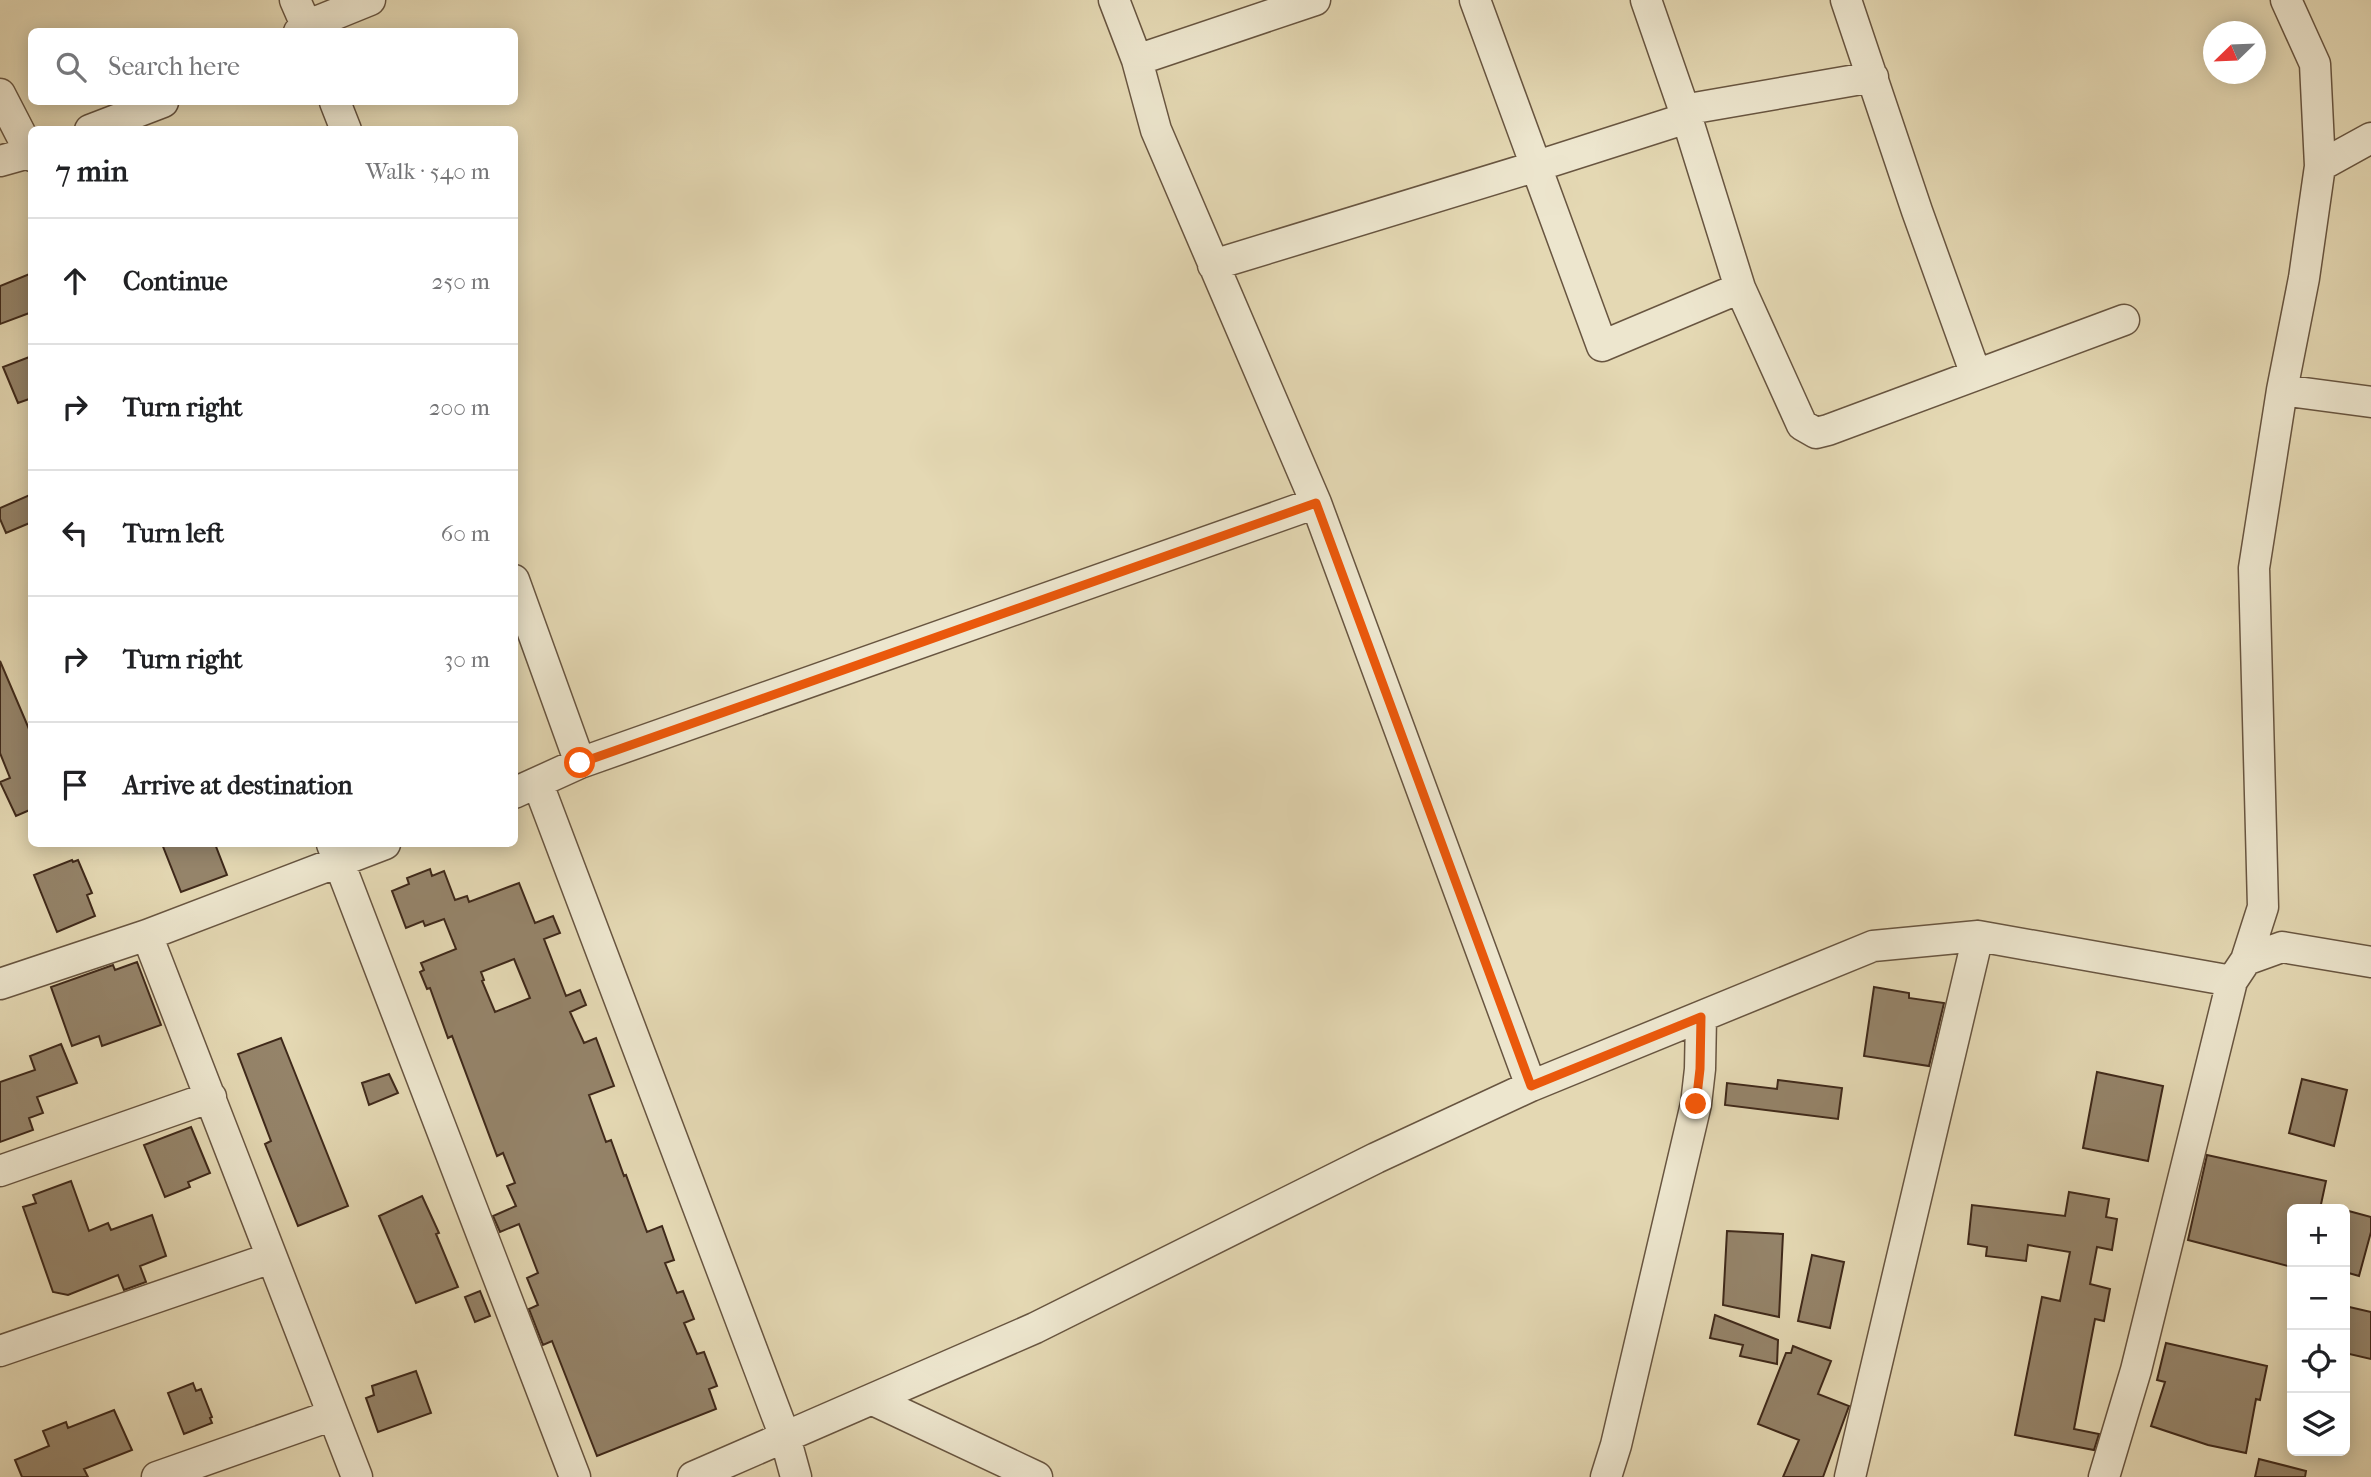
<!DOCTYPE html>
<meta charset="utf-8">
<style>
body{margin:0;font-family:"IM FELL French Canon",serif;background:#f6f6f6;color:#202124}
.controls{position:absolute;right:21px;bottom:21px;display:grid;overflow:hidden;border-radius:10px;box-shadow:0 4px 18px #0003}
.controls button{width:63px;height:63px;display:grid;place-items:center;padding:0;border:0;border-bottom:2px solid #e0e0e0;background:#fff;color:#202124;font:35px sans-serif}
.compass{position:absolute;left:2203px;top:21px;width:63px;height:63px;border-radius:50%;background:#fff;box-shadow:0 4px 18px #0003;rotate:247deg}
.stop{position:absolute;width:21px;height:21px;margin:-16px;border:5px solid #ea580c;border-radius:50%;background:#fff}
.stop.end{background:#ea580c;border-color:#fff;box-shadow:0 2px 7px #0008}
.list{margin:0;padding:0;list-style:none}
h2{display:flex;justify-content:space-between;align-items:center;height:91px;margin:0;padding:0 28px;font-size:30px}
h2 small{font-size:23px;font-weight:400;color:#757577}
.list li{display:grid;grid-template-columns:46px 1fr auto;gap:21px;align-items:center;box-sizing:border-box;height:126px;padding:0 28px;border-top:2px solid #e0e0e0}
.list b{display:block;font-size:26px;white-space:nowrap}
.list em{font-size:23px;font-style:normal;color:#757577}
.icon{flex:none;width:38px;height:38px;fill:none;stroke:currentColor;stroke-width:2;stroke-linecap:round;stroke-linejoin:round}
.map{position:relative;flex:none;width:2371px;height:1477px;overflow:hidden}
.search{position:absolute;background:#fff;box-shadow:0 4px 18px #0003;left:28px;top:28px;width:490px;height:77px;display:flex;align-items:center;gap:18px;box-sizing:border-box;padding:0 24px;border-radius:10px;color:#757577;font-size:26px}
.panel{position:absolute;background:#fff;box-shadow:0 4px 18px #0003;left:28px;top:126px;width:490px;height:721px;border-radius:10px}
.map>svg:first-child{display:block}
</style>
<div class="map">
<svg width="2371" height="1477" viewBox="0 0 2371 1477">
<rect width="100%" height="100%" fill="#e4d8b3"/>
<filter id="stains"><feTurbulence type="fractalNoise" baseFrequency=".00286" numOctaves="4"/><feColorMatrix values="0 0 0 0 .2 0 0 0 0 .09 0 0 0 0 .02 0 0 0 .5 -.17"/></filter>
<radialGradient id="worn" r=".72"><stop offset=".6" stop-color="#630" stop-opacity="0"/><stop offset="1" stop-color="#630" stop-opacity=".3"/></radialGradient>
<path fill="#95846a" stroke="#3f291a" stroke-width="2" fill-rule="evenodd" d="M32,273v39l-32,12v-38z
M32,356v42l-14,5 -15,-36z
M32,494v28l-26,11 -6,-14v-11z
M0,661l32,75v73l-16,7 -16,-34 10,-4 -10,-25z
M162,844h53l12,31 -46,17z
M72,860l1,2 5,-2 14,33 -5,2 8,21 -38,16 -23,-57z
M430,869l2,7 12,-5 11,29 12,-4 2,6 50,-19 16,40 18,-7 7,17 -16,6 22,57 14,-6 6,15 -16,7 14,31 12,-5 18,48 -25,9 17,47 5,-2 13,36 2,-1 21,57 15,-6 12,34 -9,3 12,30 6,-2 11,28 -10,4 13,31 7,-2 13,34 -8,3 7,20 -119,47 -45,-115 -9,4 -14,-36 9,-4 -11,-27 11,-5 -19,-49 -19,8 -7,-16 23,-10 -9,-20 8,-3 -12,-30 -6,3 -45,-120 -4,2 -18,-50 -3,1 -7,-17 4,-2 -3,-7 35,-14 -12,-30 -19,7 -2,-5 -17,7 -14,-37 17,-7 -2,-6zM514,959l16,39 -35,14 -13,-31 2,-1 -3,-8z
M137,962l24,63 -59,21 -3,-10 -27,10 -21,-59 62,-22 2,5z
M1874,987l35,6v5l35,5 -15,63 -65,-10z
M281,1038l67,168 -50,20 -33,-82 6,-3 -33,-87z
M61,1044l16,39 -40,14 6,16 -14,5 4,12 -33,12v-60l35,-12 -5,-14z
M2097,1072l66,14 -15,75 -65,-13z
M389,1074l9,19 -29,12 -7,-22z
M2302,1079l45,11 -13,56 -45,-13z
M1778,1080l64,8 -4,31 -113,-14 2,-22 50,6z
M191,1127l19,46 -22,9 2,5 -25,10 -21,-52z
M2207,1155l119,26 -6,28h-28v58l-104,-27z
M71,1181l18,50 19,-8 3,7 41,-15 14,41 -26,10 6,16 -22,8 -6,-15 -50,20 -15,-3 -30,-85 13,-4 -3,-8z
M2069,1192l40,7 -3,18 11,2 -5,31 -15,-3 -7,37 20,5 -6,32 -9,-2 -21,110 25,5 -5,16 -79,-15 27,-138 18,4 10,-49 -42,-7 -2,16 -40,-5 1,-9 -19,-3 4,-39 93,11z
M422,1196l17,37 -3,1 22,53 -42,16 -37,-87z
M2345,1210l26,7v15l-12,44 -14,-4z
M1727,1231l56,3 -4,83 -56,-12z
M1812,1255l32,7 -14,66 -32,-7z
M480,1291l10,25 -15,6 -10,-25z
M2345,1306l26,6v47l-26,-6z
M1715,1315l63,25 -1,24 -37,-8 3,-11 -33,-7z
M2166,1343l101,23 -7,34 -4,-1 -10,54 -38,-8 -57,-19 14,-44 -8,-2z
M1793,1346l38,15 -13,33 31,12 -26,71h-40l16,-37 -41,-16 28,-71h5z
M416,1371l15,42 -53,19 -12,-34 8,-3 -2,-9z
M193,1383l3,8 5,-2 11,28 -2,1 2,5 -28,11 -16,-41z
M114,1410l18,40 -48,19 4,8h-66l-7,-17 34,-14 -6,-15 23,-9 2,6z
M2259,1459l47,12 -1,6h-50z"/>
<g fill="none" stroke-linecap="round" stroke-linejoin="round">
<g stroke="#685540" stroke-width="33">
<path id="minor" d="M295,0l14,32
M1114,0l23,60 19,70 160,373 215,583
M1475,0l127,346 138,-58
M1646,0l41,118 53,170 62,137 14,8 12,-3 296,-110
M1846,0l71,211 59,164
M299,32l7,-6 64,-26
M1137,60l178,-60
M0,94l32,62
M335,102l11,28
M1683,110l190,-33
M90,130l73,-28
M0,161l32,-9
M2320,166l51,-28
M1213,265l324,-99 150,-48
M2282,390l89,12
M514,580l66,183 -66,30
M580,763l736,-260
M538,784l247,653 11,40
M332,844l243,633
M147,935l210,542
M2246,960l17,-53 -9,-339 28,-178 22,-112 16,-112 -5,-102 -29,-64
M0,984l147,-49 238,-91
M0,1171l211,-74
M0,1351l271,-93
M873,1400l164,77
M157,1477l176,-62
M693,1477l342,-149 341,-170 155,-72 342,-140 105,-10 254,45 14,-21 36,-13 89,15
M1606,1477l10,-32 80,-341 4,-35 1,-52
M1850,1477l128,-541
M2104,1477l32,-107 96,-389"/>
</g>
<use href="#minor" stroke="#ede6ce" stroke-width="30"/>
</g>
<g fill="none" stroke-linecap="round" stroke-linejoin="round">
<path stroke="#ea580c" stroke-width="9" d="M580,763l736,-260 215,583 170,-69 -1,52 -4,35"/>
</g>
<rect width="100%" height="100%" filter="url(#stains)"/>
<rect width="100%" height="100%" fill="url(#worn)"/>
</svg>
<div class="controls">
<button>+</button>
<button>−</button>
<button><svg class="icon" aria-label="locate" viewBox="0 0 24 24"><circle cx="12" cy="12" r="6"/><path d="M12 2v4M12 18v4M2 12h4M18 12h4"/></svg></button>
<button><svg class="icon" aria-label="layers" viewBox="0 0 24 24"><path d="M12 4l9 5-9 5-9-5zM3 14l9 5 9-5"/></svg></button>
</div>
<svg class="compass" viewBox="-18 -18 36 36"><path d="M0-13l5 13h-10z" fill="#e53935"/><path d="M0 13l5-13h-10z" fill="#757577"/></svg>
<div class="stop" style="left:580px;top:763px"></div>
<div class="stop end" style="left:1696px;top:1104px"></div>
<div class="search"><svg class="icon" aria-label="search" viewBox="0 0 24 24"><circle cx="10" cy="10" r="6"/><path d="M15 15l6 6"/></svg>Search here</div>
<section class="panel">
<h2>7 min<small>Walk · 540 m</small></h2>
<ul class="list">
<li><svg class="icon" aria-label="ahead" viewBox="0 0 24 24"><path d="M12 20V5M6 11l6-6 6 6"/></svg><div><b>Continue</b></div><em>250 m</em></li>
<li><svg class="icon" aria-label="right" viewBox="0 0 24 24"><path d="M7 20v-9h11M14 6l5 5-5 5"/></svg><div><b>Turn right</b></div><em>200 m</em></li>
<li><svg class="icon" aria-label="left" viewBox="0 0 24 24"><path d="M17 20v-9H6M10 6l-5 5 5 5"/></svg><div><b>Turn left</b></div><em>60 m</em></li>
<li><svg class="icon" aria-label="right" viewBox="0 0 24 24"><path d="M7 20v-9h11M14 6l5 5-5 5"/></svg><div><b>Turn right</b></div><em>30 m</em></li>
<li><svg class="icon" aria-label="arrive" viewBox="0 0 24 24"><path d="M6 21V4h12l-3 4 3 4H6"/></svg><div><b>Arrive at destination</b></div></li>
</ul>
</section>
</div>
